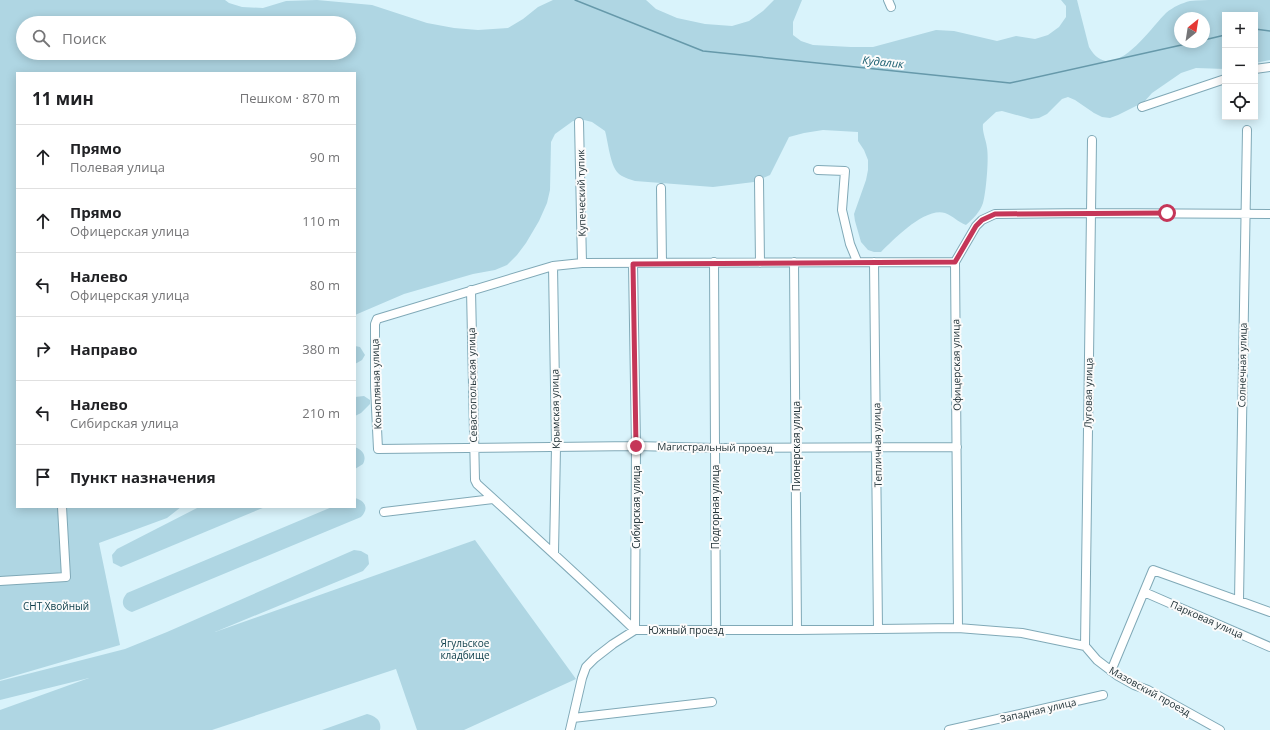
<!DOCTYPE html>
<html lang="ru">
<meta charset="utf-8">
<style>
body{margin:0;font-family:"Open Sans",sans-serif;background:#f6f6f6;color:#202124}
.controls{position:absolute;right:12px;top:12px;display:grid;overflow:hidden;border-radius:0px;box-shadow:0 2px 10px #0003}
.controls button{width:36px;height:36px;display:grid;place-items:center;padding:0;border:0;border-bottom:1px solid #e0e0e0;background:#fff;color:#202124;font:20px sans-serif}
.compass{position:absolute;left:1174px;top:12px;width:36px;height:36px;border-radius:50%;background:#fff;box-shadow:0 2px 10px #0003;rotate:30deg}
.stop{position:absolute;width:12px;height:12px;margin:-9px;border:3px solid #c53658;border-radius:50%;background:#fff}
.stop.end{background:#c53658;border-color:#fff;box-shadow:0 1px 4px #0008}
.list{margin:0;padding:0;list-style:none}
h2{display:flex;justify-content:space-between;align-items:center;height:52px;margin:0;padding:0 16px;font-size:17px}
h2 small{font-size:13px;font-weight:400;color:#757577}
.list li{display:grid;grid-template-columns:26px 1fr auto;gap:12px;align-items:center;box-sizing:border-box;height:64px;padding:0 16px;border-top:1px solid #e0e0e0}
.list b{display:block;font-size:15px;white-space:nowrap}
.list p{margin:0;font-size:13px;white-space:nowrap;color:#757577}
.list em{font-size:13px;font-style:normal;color:#757577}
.icon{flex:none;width:22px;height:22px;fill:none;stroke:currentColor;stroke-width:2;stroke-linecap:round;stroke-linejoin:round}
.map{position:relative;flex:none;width:1270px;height:730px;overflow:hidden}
.search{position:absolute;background:#fff;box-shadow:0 2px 10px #0003;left:16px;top:16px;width:340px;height:44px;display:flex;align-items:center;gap:10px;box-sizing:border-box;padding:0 14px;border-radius:22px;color:#757577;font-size:15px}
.panel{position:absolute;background:#fff;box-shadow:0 2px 10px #0003;left:16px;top:72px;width:340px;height:436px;border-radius:0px}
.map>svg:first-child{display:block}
</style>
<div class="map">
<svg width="1270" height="730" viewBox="0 0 1270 730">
<rect width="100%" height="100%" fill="#d9f3fb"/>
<path fill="#afd6e3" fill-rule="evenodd" d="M0,0h225l4,3 13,4 21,1 23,-7 31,-1 55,5 55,18 27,5 24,2 30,-2 15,-9 15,-12 15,-7h93l10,9 21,9 28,6 27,2 17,-5 14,-10 11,-11h28l-9,22v13l8,6 12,4 38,2h22l63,-17 18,1 43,10 19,-5 19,3 13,-4 11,-8 7,-10v-11l-5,-6h16l12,47c23,41 61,-19 77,-34 7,-6 16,-10 24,-12 8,-1 17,-1 25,-1 18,0 37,0 55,0v60l-15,3v-48h-30v54l-29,-1 -15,5 -29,20 -8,9 -26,13 -8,3 -8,-1 -8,-4 -19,-13 -7,-3 -6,2 -15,15 -8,4 -8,1 -29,-8 -6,1 -13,12c-1,9 3,15 4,24 2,10 -1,45 -4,55 -3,9 -10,16 -17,22 -8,-3 -13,-9 -21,-12 -20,-6 -51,26 -64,39h-7l-6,-2 -7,-8 -6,-21 -1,-7 12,-34 2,-10v-10l-4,-10 -6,-9v-9l-35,-2 -19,3 -15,4 -19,38 -16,7 -41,5 -78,-6c-6,-2 -13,-4 -17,-8 -8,-8 -10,-32 -13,-42l-13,-9 -8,-2 -11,1 -18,13 -4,8 -1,48 -3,13 -8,18 -13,22 -9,12 -10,10 -12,5 -22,4 -69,20 -49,21v-242h-338v434h164l-14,11 -68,25 21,102 -120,35zM1180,18h24v24h-24zM23,23h326v30h-326z
M355,346l5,1 5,8 -3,5 -7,4z
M364,396l6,4v4l-9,9 -6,3v-19z
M355,447c8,3 12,9 8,17l-8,5z
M355,498c11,3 14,11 6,19l-229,95c-10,-3 -12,-11 -5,-19l205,-86h23z
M199,507h66l-144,60 -8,-4 -1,-8 5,-6z
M475,540l101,139 -112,51h-47l-21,-61 -184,61h-212v-20l89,-32 -89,22v-19l125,-32 42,-17 187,-82 7,1 7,4 1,9 -6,7 -148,61z
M367,714c9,2 15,7 13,16h-58z"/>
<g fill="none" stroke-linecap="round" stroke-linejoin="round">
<path stroke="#69a" stroke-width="1.5" d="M575,0l128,51 307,32 185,-41
M1255,29l15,2
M1204,40l21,-5"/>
<g stroke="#80a9b7" stroke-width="10">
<path id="minor" d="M888,0l3,7
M1255,69l15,-2
M1142,107l83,-28
M579,122l3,141
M818,170l27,1 -3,39 8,34 7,17
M759,180l1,83
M661,188l1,75
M714,262l2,369
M794,262l3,368
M874,262l4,367
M955,262l-373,1 -29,3 -176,53 -2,5v63l3,62 258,-3 79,2 242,-1
M553,266l3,181 -2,106
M471,290l4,190 2,4c53,48 106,96 158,146h162l161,-2 64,5 63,13
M384,512l109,-13
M0,581l66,-4 -4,-70
M1144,592l126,55
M1239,600l8,-470
M958,628l-3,-366 21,-36 6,-6 13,-6 96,-1 179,1
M1085,646l7,-506
M1085,646l12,14 21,16 16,9 14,5 72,40
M1111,671l42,-101 117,42
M573,718l139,-16
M570,730l12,-52 4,-11 9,-9 18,-14 22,-14 1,-184 -3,-182
M949,730l154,-35"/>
</g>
<use href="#minor" stroke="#fff" stroke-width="8"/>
</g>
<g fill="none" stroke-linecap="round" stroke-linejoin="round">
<path stroke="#c53658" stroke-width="5" d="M636,446l-3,-182 322,-2 21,-36 6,-6 13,-6 172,-1"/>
</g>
<g text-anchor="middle" stroke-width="4" stroke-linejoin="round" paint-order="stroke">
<g font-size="10" fill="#203136" stroke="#fbfbfb">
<text transform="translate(581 193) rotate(-91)" y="4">Купеческий тупик</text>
<text transform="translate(956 365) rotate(-91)" y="4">Офицерская улица</text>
<text transform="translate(1242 365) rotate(-89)" y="4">Солнечная улица</text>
<text transform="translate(376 384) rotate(-92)" y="4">Конопляная улица</text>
<text transform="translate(472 385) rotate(-91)" y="4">Севастопольская улица</text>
<text transform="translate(1088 393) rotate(-89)" y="4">Луговая улица</text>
<text transform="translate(555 409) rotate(-91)" y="4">Крымская улица</text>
<text transform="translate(877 445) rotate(-91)" y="4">Тепличная улица</text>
<text transform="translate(796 446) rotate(-90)" y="4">Пионерская улица</text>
<text transform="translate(715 447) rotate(1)" y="4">Магистральный проезд</text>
<text transform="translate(636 507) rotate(-90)" y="4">Сибирская улица</text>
<text transform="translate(715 507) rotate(-90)" y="4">Подгорная улица</text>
<text transform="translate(1207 619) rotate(24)" y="4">Парковая улица</text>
<text x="686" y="634">Южный проезд</text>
<text transform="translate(1150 691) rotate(29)" y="4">Мазовский проезд</text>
<text transform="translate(1038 710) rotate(-13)" y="4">Западная улица</text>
</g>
<g font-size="10" fill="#0a3b47" stroke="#fbfbfb">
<text x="56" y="610">СНТ Хвойный</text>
<text x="465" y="647">Ягульское<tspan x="465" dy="12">кладбище</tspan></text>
</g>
<g font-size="11" font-style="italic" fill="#155b6d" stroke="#fbfbfb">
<text transform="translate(883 62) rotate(6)" y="4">Кудалик</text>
</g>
</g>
</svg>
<div class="controls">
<button>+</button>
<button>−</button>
<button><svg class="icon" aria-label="locate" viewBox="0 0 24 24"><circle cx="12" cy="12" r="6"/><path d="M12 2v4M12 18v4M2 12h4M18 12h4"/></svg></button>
</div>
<svg class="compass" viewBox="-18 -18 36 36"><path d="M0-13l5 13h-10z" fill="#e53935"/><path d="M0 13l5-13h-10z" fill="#757577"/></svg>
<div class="stop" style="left:1167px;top:213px"></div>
<div class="stop end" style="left:636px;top:446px"></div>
<div class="search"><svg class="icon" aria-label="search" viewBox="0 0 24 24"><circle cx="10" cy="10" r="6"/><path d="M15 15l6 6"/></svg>Поиск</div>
<section class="panel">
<h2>11 мин<small>Пешком · 870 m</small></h2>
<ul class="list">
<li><svg class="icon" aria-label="ahead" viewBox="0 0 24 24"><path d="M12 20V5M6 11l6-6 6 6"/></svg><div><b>Прямо</b><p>Полевая улица</p></div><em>90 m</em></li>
<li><svg class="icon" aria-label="ahead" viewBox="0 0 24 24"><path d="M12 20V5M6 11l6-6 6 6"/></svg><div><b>Прямо</b><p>Офицерская улица</p></div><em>110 m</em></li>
<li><svg class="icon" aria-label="left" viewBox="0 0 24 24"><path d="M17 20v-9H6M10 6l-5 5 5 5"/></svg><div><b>Налево</b><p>Офицерская улица</p></div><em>80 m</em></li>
<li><svg class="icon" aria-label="right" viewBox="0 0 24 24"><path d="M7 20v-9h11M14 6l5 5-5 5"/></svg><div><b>Направо</b></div><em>380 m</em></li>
<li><svg class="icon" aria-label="left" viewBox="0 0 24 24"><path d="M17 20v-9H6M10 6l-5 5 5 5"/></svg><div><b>Налево</b><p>Сибирская улица</p></div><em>210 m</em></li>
<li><svg class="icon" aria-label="arrive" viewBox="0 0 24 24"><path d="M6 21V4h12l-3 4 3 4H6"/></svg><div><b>Пункт назначения</b></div></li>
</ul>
</section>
</div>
